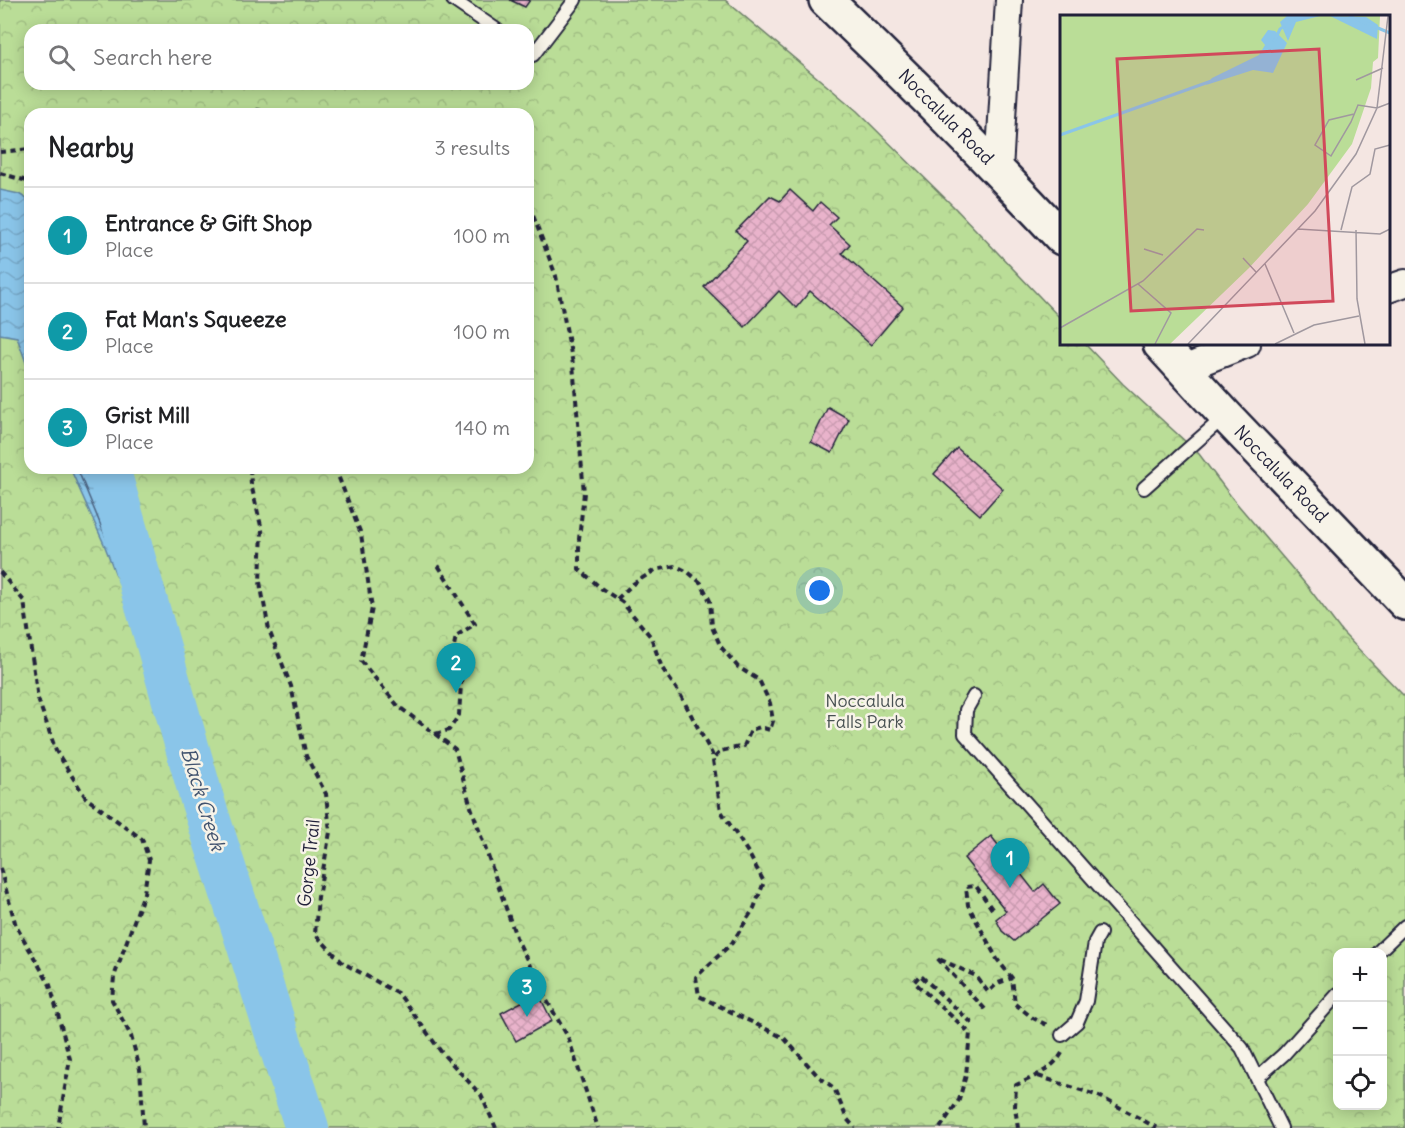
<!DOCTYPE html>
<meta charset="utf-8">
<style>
body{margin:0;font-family:Delius,sans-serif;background:#f2f2f2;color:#202124}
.controls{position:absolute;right:18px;bottom:18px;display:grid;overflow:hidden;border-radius:12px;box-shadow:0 3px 15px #0003}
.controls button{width:54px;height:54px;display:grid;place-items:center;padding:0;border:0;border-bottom:2px solid #e0e0e0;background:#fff;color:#202124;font:30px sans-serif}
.you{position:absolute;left:820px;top:591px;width:21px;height:21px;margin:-15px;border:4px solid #fff;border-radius:50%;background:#1a73e8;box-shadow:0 0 0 9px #1a73e833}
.badge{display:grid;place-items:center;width:39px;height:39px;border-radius:50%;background:#d1495b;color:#fff;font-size:20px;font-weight:700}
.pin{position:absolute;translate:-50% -50px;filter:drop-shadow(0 2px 3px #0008)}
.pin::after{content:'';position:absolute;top:32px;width:21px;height:18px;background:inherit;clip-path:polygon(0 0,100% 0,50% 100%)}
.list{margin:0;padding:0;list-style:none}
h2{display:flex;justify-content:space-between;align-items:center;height:78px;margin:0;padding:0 24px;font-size:26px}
h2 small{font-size:20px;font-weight:400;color:#757577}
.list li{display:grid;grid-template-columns:39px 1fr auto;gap:18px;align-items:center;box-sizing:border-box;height:96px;padding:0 24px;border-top:2px solid #e0e0e0}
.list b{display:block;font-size:22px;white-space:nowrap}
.list p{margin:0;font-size:20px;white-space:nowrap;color:#757577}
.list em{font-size:20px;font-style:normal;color:#757577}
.icon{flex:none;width:33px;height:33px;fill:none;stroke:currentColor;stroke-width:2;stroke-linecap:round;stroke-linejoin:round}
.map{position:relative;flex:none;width:1405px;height:1128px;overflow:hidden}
.search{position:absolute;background:#fff;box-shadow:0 3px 15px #0003;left:24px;top:24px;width:510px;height:66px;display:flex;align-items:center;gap:15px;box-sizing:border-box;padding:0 21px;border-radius:18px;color:#757577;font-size:22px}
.panel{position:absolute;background:#fff;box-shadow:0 3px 15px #0003;left:24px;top:108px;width:510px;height:366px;border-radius:18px}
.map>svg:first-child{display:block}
</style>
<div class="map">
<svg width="1405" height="1128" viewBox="0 0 1405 1128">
<defs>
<pattern id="park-crowns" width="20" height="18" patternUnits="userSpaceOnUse" patternTransform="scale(1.5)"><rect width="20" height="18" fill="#badd97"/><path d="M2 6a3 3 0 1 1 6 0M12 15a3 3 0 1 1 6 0" fill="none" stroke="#a0bd83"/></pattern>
<pattern id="water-waves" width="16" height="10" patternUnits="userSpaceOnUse" patternTransform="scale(1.5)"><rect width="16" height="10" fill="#8ac5e9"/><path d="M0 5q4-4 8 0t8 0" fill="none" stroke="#77a9c9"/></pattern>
<pattern id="building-cross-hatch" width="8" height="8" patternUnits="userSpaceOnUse" patternTransform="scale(1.5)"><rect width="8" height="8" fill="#e9b3cb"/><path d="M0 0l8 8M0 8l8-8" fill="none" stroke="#c89aaf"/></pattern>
</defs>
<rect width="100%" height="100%" fill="#f4e6e2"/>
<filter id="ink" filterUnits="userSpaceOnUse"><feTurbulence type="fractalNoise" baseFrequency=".0167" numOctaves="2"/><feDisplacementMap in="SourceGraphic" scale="12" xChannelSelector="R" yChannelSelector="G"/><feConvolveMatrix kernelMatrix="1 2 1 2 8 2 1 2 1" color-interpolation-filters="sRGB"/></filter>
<g filter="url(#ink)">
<path fill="url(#park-crowns)" stroke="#6e8069" stroke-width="1.5" fill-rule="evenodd" d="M0,0h725l132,111 97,96 107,112 1,25h23l38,40 76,70 34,45 75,88 34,45 63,65v431h-1405zM30,30h498v54h-498zM30,114h498v354h-498zM1338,952h44v154h-44z"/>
<path fill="url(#water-waves)" stroke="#6084a3" stroke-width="1.5" d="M0,190l19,4 11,7v173l-13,-37 -17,-3z
M70,468h49l9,32 37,90 1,50 -37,-31 -25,-65z"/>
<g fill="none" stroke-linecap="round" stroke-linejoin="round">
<path stroke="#4c6381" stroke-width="1.5" d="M77,468l57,137 24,18 2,-2 -1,-30 -37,-89 -9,-34
M86,468l54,132 10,7 2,-3v-11l-37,-88 -9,-37"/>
<path stroke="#8ac5e9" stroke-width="44" d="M108,468l93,328 106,332"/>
</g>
<path fill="url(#building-cross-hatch)" stroke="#22223b" stroke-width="1.5" d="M510,0h20l-5,7z
M790,190l23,21 7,-9 17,15 -8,8 21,19 -8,9 61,54 -32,38 -61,-54 -14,17 -17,-17 -34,36 -41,-40 43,-46 -11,-10 34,-35 10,5z
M828,407l21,12 -17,34 -21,-11z
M957,448l46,41 -23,26 -46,-41z
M991,836l44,56 9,-8 16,20 -46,37 -12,-10 -6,-12 10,-8 -42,-53z
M538,993l14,28 -36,20 -15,-28z"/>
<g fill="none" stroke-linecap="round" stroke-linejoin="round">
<g stroke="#22223b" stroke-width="16">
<path id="lane" d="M453,0l44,30
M528,51l5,4 42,-55
M1144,488l80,-71
M974,696l-8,14 -1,24 277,314 39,80
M1378,952l27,-26
M1062,1035l15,-13 9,-21 9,-59 5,-9
M1257,1078l27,-24 54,-60"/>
</g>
<g stroke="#22223b" stroke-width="30">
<path id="street" d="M999,170l10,-170
M1388,289l17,-6
M1183,369l64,-25"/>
</g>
<g stroke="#22223b" stroke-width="38">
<path id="secondary" d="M826,0c81,77 159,156 236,238
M1160,344l66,72 179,187"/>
</g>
<path stroke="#22223b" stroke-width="4" stroke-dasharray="6 4.5" stroke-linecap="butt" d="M258,114l1,-8
M0,152l30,-3
M0,173l30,9
M528,207l3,3 25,66 17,88 11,129 -5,46v30l23,20 20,13 29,35 11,31 18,26 32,60 9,57 28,43 15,28 -10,26 -22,35 -36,34 3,19 85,42 34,38 16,12 13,31 8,9
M250,468l1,16 11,46 -2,52 9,48 22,56 15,70 20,38 4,38 -12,65 -3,37 28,29 56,31 43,59 39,42 15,33
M335,468l26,66 11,74 -11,53 37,45 57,43 15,55 46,133 30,62 22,38 30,91
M0,572l24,29 14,98 18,52 30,47 56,41 7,21 -5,33 -30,84 -2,23 19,36 9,33 4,59
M617,599l16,-15 22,-14 21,-4 12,6 13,11 9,18 2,26 9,20 17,20 21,13 11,23 3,18 -3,9 -10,-3 -9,3 -7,16 -23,5 -8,8
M435,734l14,-4 10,-15 3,-46 -9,-18 3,-15 19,-12 -39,-62
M0,868l16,58 34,59 20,74 -12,69
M992,909l-16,-23 -10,1 2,18 29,54 15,19 3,26 18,14 16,8
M985,1009l-48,-51 39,18 12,16 10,-9 14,-5
M1038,1076l61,20 58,32
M940,1128l19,-28 7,-25 4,-42 -56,-51 6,-7 53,49
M1018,1128l-3,-21 1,-22c16,-7 37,-16 46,-32"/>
<use href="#lane" stroke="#f7f3e8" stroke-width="12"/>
<use href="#street" stroke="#f7f3e8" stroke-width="26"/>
<use href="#secondary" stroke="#f7f3e8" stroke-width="33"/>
</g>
</g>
<g text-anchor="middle" stroke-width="5" stroke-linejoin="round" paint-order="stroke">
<g font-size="18" fill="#22223b" stroke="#f7f3e8">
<text transform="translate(946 117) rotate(45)" y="6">Noccalula Road</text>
<text transform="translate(1281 474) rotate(46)" y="6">Noccalula Road</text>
<text transform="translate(309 863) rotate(-84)" y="6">Gorge Trail</text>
</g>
<g font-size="18" fill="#485152" stroke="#f7f3e8">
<text x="865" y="707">Noccalula<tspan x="865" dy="21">Falls Park</tspan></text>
</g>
<g font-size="20" font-style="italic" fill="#41536f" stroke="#f7f3e8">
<text transform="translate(203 799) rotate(73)" y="7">Black Creek</text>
</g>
</g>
<g transform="translate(1060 15)">
<rect width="330" height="330" fill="#f4e6e2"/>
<path d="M0,1h320l-2,42 -5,4 -2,26 -19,56 -44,60 -59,64 -79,76h-110z" fill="#badd97"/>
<path d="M227,1h33l-24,6 -8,19 -8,-19zM270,1l36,1 12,8 -1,14zM208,15l7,1 12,12 -14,30 -20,-3 -47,15 6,-7 47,-23 6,-10 -4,-5z" fill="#8ac5e9"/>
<path fill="none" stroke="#8ac5e9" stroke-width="3" d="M289,1l41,17M214,27l6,-13 20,-13M0,120l157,-56"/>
<path fill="none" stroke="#a0989f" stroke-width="1.5" d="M296,65l27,-12M294,99l-25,6 -14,25 16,11 20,-34 7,-17 19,3 13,-5M238,214l82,5 10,-5M281,215l11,-43 18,-13 5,-25 15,-4M296,215l1,69 8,45M84,234l19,6M183,243l13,14M205,249l29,69M78,269l33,29 -16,31M0,313l83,-47 54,-52 7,1M128,329l127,-133 41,-57 21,-46 11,-92M215,329l39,-19 45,-9"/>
<path fill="#d1495b" fill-opacity="0.15" stroke="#d1495b" stroke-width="3" d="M259,34l14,252 -202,10 -14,-252z"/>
<rect width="330" height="330" fill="none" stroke="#22223b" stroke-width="3"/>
</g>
</svg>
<div class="controls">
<button>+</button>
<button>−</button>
<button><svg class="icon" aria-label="locate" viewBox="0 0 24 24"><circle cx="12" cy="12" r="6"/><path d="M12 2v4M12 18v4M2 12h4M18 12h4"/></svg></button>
</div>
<div class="you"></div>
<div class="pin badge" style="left:1010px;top:888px;background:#0f9aa8">1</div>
<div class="pin badge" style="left:456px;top:693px;background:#0f9aa8">2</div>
<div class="pin badge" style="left:527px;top:1017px;background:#0f9aa8">3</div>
<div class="search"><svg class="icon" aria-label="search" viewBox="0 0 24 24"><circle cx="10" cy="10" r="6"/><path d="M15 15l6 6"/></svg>Search here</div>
<section class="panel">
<h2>Nearby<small>3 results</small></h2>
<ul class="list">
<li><span class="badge" style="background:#0f9aa8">1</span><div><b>Entrance &amp; Gift Shop</b><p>Place</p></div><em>100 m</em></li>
<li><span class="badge" style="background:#0f9aa8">2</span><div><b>Fat Man's Squeeze</b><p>Place</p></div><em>100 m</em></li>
<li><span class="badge" style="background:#0f9aa8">3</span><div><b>Grist Mill</b><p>Place</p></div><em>140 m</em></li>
</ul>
</section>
</div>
